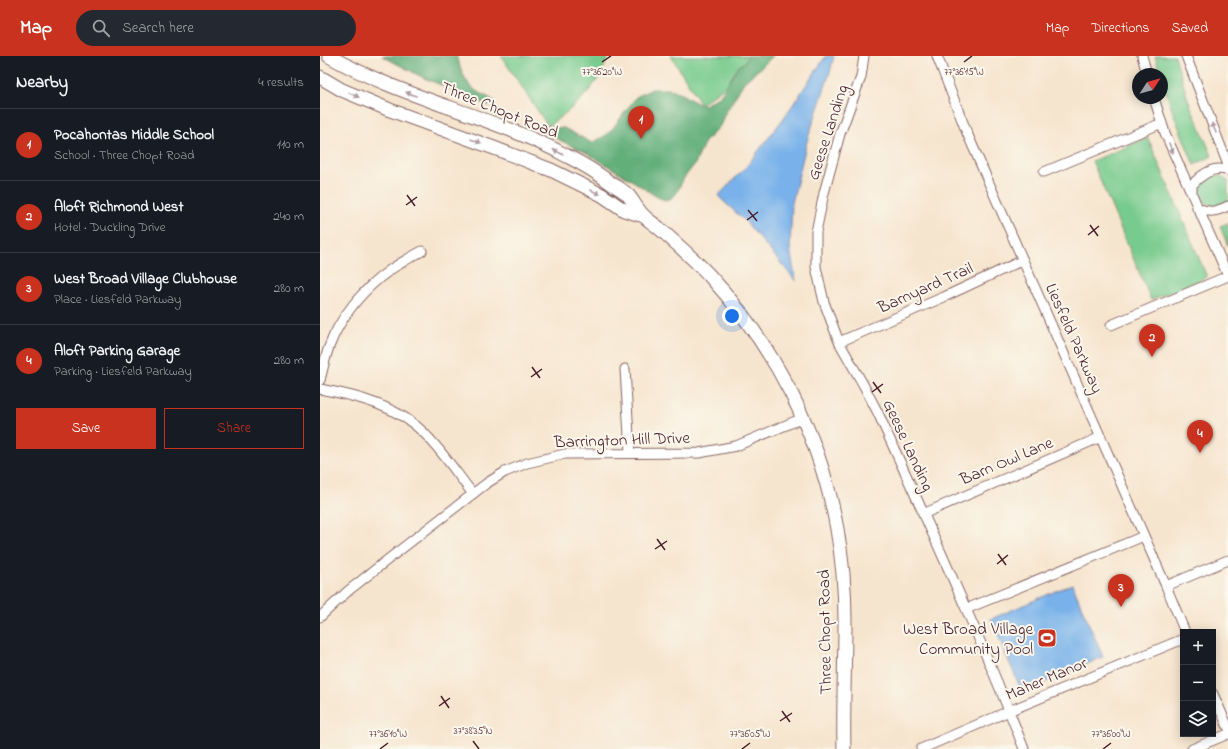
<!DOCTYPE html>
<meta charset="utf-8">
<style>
body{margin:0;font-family:"Indie Flower",sans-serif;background:#242831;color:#f1f3f6}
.controls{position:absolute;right:12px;bottom:12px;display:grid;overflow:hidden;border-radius:0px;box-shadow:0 2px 10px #0003}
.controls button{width:36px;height:36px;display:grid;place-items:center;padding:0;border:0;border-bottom:1px solid #363941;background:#171b24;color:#f1f3f6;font:20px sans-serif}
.compass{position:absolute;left:812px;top:12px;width:36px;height:36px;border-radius:50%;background:#171b24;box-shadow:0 2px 10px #0003;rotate:54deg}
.you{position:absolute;left:412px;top:260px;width:14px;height:14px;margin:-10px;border:3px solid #fff;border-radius:50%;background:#1a73e8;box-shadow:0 0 0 6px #1a73e833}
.badge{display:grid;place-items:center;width:26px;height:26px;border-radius:50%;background:#c8321e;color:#fff;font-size:13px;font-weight:700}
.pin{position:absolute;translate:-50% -33px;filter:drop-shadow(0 1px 2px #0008)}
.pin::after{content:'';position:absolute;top:21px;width:14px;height:12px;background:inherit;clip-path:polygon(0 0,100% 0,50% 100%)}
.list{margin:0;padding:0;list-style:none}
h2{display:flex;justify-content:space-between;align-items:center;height:52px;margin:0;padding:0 16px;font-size:17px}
h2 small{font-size:13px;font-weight:400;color:#9ea1a6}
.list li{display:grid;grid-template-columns:26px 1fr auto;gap:12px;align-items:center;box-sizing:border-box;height:72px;padding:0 16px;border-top:1px solid #363941}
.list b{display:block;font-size:15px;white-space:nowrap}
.list p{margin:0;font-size:13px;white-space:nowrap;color:#9ea1a6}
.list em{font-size:13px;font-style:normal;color:#9ea1a6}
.actions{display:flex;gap:8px;padding:12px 16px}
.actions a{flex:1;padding:9px 0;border:1px solid #c8321e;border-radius:0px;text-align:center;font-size:14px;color:#c8321e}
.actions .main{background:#c8321e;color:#fff}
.icon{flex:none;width:22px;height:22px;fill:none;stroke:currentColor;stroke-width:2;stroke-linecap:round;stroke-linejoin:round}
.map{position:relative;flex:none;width:908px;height:693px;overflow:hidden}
header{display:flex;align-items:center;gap:24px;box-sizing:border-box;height:56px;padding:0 20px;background:#c8321e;color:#fff}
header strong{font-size:19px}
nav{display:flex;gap:22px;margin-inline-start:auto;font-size:14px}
.search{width:280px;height:36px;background:#242831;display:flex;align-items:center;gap:10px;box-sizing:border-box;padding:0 14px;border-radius:22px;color:#9ea1a6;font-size:15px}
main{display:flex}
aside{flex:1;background:#171b24}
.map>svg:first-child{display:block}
</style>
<header>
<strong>Map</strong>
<div class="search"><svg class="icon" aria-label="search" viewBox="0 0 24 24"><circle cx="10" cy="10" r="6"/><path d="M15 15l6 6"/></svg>Search here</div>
<nav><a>Map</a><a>Directions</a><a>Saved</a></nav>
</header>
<main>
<aside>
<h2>Nearby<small>4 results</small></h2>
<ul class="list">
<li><span class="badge">1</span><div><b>Pocahontas Middle School</b><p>School · Three Chopt Road</p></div><em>110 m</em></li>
<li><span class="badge">2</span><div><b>Aloft Richmond West</b><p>Hotel · Duckling Drive</p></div><em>240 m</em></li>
<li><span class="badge">3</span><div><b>West Broad Village Clubhouse</b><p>Place · Liesfeld Parkway</p></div><em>280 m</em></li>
<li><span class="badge">4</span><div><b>Aloft Parking Garage</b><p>Parking · Liesfeld Parkway</p></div><em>280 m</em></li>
</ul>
<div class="actions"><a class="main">Save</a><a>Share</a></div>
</aside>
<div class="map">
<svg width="908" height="693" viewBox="0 0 908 693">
<rect width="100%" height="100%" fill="#fbf7ec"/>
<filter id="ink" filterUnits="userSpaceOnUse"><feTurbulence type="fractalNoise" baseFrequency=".025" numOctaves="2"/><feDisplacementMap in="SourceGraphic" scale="8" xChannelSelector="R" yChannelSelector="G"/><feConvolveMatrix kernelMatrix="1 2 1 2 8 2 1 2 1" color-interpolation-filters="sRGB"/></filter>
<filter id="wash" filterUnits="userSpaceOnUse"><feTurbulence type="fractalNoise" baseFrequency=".012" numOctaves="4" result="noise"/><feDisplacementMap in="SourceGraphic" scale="16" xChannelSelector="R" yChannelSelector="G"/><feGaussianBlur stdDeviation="0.9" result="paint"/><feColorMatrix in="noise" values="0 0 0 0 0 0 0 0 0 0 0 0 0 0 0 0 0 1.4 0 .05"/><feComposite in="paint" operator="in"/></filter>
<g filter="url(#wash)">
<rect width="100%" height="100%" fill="#f6e5ce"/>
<path fill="#78cb8e" stroke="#61755c" d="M181,0h107c-9,31 -34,52 -60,70z
M351,0h91l-15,14 -46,34z
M835,0h20l13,44 24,56 -18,9 -22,-55 -10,-30v-6h-2z
M828,82l59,139 -56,23 -59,-139z
M894,119l8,1 6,5c0,6 0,13 0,19 -1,3 -4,4 -7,5 -17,7 -33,-20 -7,-30z
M908,167v23l-8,-20z"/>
<path fill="#62af79" stroke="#566752" d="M62,0h74c5,12 8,26 19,34 6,5 14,6 20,12l-1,4 -8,-1 -27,-13 -33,-13z
M428,0h25l-9,9 -20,17 -19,32 -5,12 -15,16 -10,22 -11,14 -8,16 -3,3 -4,2 -4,1 -8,-3 -21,-14 -49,-30 -36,-17 -6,-6 -1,-4 20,2 28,15 14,-8 7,-7 23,-31 16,-8h17l12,5 16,9 7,2 4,-2 12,-7 18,-29 7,-5z"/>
<path fill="#79b2ea" stroke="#62688a" d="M506,0h8l-4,16 -23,69 -15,62 -2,46 6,32 -51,-60 -27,-25 28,-29 37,-48z
M752,528l31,73 -81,35 -31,-73z"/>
</g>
<g filter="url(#ink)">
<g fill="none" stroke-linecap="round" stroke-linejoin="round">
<g stroke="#866464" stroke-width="11">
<path id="street" d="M544,0l-3,21 -21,57 -16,59 -8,39v35l8,35 15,40 25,44 14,27c50,111 102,222 146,336
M617,0l30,77 199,453 19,46
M822,0l5,18
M866,0l42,109
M834,42l11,35 63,143
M724,116l118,-49
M872,137v-8c9,-10 22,-20 36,-14
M877,152c14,5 18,4 31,-2
M791,269l117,-49
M519,286l105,-45 79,-37
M305,313l5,84
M0,324c3,-11 5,-22 9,-33 11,-30 34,-58 61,-77 10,-7 21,-13 32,-19
M0,333c37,7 78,17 105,45 18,18 32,40 48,60
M603,458l178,-77
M846,530l62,-26
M646,553l178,-73
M0,561l28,-26 52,-41 87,-67 18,-11 22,-9 38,-9 134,-1 37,-7 67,-28
M893,638l15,33
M601,693l88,-38 174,-72
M872,693l36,-15"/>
</g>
<g stroke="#866464" stroke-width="15">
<path id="secondary" d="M9,0c75,43 162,59 238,100 16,8 31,17 45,28 5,3 11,6 16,11 6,7 10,16 17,22 5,5 11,8 15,12 17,15 34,30 49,46 65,71 111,159 128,254 5,28 8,62 8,91 0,43 -2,86 -1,129
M0,21l22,13 48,20 104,38 57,22 51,25 22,15 20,6"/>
</g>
<use href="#street" stroke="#fff" stroke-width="9"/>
<use href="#secondary" stroke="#fff" stroke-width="13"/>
</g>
<defs><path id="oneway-solid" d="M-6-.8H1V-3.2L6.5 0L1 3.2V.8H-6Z"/></defs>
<g fill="#ae9aa0">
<use href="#oneway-solid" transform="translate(91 38) rotate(-159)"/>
<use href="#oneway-solid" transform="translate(34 39) rotate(24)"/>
<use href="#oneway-solid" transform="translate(894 72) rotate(-112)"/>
<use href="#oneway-solid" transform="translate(156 85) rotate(20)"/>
<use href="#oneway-solid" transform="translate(851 92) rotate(66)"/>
<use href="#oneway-solid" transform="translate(238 96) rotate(-153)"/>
<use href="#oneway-solid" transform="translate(275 136) rotate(25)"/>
</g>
</g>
<path fill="none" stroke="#4a1f2b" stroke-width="1.5" d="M282,6l9,-6M644,6l8,-6M87,139l8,11M86,149l11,-8M428,154l9,11M427,164l11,-8M770,169l8,11M768,179l11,-9M212,311l8,11M211,321l11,-8M553,326l8,11M552,336l11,-8M337,483l8,11M335,493l12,-8M678,498l8,11M677,508l11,-9M121,640l8,12M119,650l11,-8M462,655l8,11M460,665l12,-8M153,685l6,8M60,693l8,-6M422,693l8,-6M783,693l8,-6"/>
<defs>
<g id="stadium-square" transform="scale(1)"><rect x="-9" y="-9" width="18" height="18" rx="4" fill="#c8321e" stroke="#fbf7ec"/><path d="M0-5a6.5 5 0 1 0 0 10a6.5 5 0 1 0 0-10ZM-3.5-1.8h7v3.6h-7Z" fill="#fff"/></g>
</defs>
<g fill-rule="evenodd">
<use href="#stadium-square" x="727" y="582"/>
</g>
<g text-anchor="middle" stroke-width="4" stroke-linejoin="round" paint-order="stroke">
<g font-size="17" fill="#4a1f2b" stroke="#fbf7ec">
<text transform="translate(180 53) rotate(22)" y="6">Three Chopt Road</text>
<text transform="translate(507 76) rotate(-72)" y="6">Geese Landing</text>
<text transform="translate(605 231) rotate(-24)" y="6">Barnyard Trail</text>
<text transform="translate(755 282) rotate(66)" y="6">Liesfeld Parkway</text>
<text transform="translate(302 383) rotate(-2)" y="6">Barrington Hill Drive</text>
<text transform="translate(589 389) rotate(65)" y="6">Geese Landing</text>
<text transform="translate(686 404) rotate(-23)" y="6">Barn Owl Lane</text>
<text transform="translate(504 576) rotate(-91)" y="6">Three Chopt Road</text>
<text transform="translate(726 622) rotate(-23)" y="6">Maher Manor</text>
</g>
<g font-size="17" fill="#4a1f2b" stroke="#fbf7ec" text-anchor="end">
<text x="713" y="578">West Broad Village<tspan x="713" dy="20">Community Pool</tspan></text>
</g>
</g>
<g font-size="10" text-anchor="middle" fill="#4a1f2b" stroke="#fbf7ec" stroke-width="4" stroke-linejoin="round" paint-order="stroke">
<text x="282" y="19">77°36'20"W</text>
<text x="644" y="19">77°36'15"W</text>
<text x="153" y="678">37°38'35"N</text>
<text x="68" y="681">77°36'10"W</text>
<text x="430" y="681">77°36'05"W</text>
<text x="791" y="681">77°36'00"W</text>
</g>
</svg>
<div class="controls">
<button>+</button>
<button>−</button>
<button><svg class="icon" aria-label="layers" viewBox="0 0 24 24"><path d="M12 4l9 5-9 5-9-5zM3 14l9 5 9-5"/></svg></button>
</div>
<svg class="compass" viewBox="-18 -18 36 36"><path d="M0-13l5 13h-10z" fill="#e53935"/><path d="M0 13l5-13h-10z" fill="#9ea1a6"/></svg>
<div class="you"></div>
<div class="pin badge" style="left:321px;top:83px">1</div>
<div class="pin badge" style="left:832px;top:301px">2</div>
<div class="pin badge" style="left:801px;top:551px">3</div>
<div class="pin badge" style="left:880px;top:397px">4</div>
</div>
</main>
